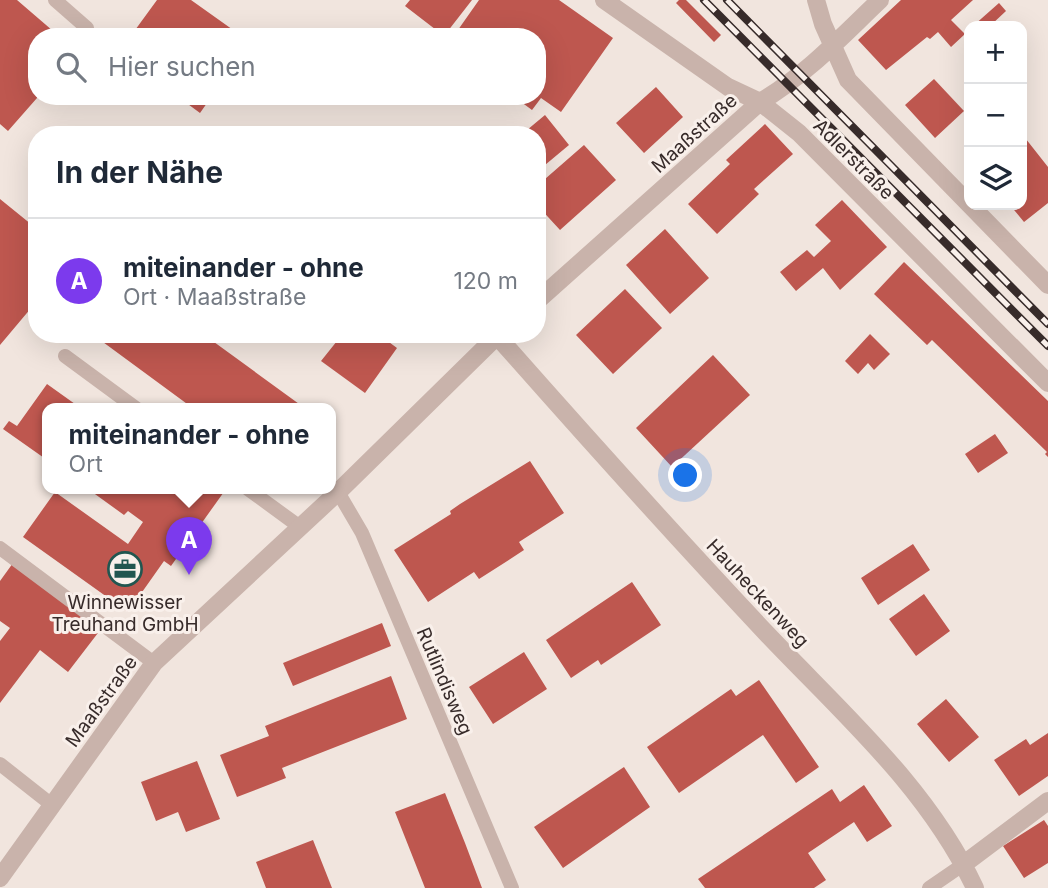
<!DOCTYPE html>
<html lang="de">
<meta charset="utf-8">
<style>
body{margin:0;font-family:Inter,sans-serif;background:#f2f2f3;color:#1f2937}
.controls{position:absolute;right:21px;top:21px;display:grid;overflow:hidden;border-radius:14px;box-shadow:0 7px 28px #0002}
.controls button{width:63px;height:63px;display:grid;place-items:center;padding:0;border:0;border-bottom:2px solid #e0e1e3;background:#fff;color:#1f2937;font:35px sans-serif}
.you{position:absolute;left:686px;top:476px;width:24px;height:24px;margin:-18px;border:5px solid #fff;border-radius:50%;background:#1a73e8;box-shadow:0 0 0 10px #1a73e833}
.badge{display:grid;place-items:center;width:46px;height:46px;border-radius:50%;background:#7c3aed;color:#fff;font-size:23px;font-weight:700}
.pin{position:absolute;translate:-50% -58px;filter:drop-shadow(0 2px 4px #0008)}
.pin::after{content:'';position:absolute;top:37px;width:24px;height:21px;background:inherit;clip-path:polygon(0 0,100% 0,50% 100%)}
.popup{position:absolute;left:42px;top:403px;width:294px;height:91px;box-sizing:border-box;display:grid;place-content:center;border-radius:14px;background:#fff;filter:drop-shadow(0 2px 5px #0005);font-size:23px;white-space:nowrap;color:#747a83}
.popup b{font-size:26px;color:#1f2937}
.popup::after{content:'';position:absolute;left:50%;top:100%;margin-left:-14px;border:14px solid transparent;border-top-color:#fff}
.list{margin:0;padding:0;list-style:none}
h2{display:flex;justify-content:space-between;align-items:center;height:91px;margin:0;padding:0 28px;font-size:30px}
h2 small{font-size:23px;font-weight:400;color:#747a83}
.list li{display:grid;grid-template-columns:46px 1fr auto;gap:21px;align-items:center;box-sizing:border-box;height:126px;padding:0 28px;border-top:2px solid #e0e1e3}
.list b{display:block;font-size:26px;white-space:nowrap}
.list p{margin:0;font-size:23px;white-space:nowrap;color:#747a83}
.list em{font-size:23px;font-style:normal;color:#747a83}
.icon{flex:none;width:38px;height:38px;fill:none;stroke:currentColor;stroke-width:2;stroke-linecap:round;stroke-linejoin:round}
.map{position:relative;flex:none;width:1048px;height:888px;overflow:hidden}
.search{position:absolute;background:#fff;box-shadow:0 7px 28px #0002;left:28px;top:28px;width:518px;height:77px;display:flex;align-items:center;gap:18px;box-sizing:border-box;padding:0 24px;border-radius:28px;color:#747a83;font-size:26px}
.panel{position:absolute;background:#fff;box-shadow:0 7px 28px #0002;left:28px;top:126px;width:518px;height:217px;border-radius:28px}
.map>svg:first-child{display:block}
</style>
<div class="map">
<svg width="1048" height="888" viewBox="0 0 1048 888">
<rect width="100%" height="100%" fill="#f1e5de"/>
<path fill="#be574f" d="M0,0h17l43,37h-23v61l-29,33 -8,-7z
M157,0h34l52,37h-113z
M410,0h62l-28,36 -39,-30z
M479,0h80l54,38 -52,74 -20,-14 -9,12 -19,-14h24v-59h-84z
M679,0h7l35,35 -7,7 -38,-39z
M901,0h72l-22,20 14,14 -14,13 -13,-15 -8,7 -3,-2 -41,33 -28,-30z
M999,3l7,8 -16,15h-17z
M934,79l30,32 -29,27 -30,-33z
M656,87l27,30 -39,36 -28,-30z
M177,96h35l-12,17z
M545,115l24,30 -30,25 -2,-35h-16z
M765,124l28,30 -39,35 5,5 -42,40 -29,-30 42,-40 -4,-4z
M1022,134l26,33v36l-24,19 -14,-17h12z
M584,145l32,35 -56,50 -23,-25v-19z
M0,199l37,30v72l-37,44z
M842,200l45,47 -47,43 -17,-22 -27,23 -16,-19 27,-22 7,7 17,-16 -16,-16z
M665,229l44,49 -39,36 -44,-49z
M904,262l144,139v56l-3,-3 2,-2 -115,-112 -5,5 -53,-51z
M625,289l37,39 -49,46 -37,-39z
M92,334h111l103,75h-112z
M328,334h50l19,14 -32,45 -44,-32 16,-20z
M870,334l20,20 -16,16 -6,-7 -10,11 -13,-13z
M713,355l37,40 -78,72 -36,-39z
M47,384l35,25h-35v51l-44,-31 6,-8 8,5z
M995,434l13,19 -30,20 -13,-19z
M530,461l34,52 -45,29 5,8 -23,15 -22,14 -5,-7 -46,30 -34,-52 57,-36 -1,-3 10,-7z
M88,489h138l-55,77 -7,-5 -36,51 -105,-75 32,-45 73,52 15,-22 -15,-11 -4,4z
M913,544l17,26 -52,35 -17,-27z
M13,563l88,66 -33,43 -28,-22 -40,53v-62l10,-13 -10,-7v-40z
M632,582l29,43 -60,40 -3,-5 -27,18 -25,-38z
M924,594l26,37 -34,25 -27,-37z
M382,623l9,23 -98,40 -10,-23z
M524,652l23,37 -54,35 -24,-37z
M391,676l16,43 -125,49 4,10 -49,19 -17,-42 49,-19 -4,-10z
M759,680l60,87 -23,16 -33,-48 -84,58 -32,-46 84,-58 5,7z
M946,699l33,38 -30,25 -32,-38z
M1048,733v43l-29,20 -25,-36 32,-21 4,6z
M197,761l23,58 -34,13 -8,-20 -22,9 -15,-39z
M624,767l26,40 -87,61 -29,-41z
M864,785l28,41 -25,16 -13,-20 -46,31 18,27 -12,8h-109l-7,-9 134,-90 8,13z
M445,793l20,50 17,45h-57l-30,-76z
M1044,820l4,6v37l-24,15 -21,-32z
M313,840l19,48h-66l-10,-26z"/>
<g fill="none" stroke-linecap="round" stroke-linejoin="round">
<path stroke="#c9b3ab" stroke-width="14" d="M55,0l32,28
M65,356l72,53
M248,489l52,38
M338,492l24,41 150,355
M0,548l154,115
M0,764l52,41
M929,888l35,-24"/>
<path stroke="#c9b3ab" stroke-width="18" d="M604,0l124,87 32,15 39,31 249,250
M816,0l7,24 25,56 200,205
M537,301l223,-199c46,-27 81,-65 120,-102
M497,336c89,101 179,201 271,299 75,79 160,153 207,253
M964,864l84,-63
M0,878l154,-215 184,-171 161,-158"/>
<g stroke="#372b2a" stroke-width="8">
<path id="rail" d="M704,0l344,346
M727,0l321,324"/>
</g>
<use href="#rail" stroke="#f9f0eb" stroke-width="5" stroke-dasharray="16" stroke-linecap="butt"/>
</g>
<defs>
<g id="office-ring" transform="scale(1.75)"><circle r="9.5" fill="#f9f0eb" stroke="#215650" stroke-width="1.5"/><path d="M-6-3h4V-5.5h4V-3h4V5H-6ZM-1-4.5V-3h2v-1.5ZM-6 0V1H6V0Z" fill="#215650"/></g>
</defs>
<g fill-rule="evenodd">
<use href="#office-ring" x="125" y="569"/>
</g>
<g text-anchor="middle" stroke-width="6" stroke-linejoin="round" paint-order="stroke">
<g font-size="19" fill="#372b2a" stroke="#f9f0eb">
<text transform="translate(694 133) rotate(-42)" y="7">Maaßstraße</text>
<text transform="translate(854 159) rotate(45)" y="7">Adlerstraße</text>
<text transform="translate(758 593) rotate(47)" y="7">Hauheckenweg</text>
<text transform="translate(445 681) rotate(67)" y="7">Rutlindisweg</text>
<text transform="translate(101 701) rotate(-54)" y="7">Maaßstraße</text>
</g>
<g font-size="19" fill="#372b2a" stroke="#f9f0eb">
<text x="125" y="609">Winnewisser<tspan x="125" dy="22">Treuhand GmbH</tspan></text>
</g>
</g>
</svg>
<div class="controls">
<button>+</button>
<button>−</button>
<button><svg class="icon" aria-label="layers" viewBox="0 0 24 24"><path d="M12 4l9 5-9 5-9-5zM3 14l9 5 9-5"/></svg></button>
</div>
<div class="you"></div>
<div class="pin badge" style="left:189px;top:575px">A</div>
<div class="popup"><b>miteinander - ohne</b>Ort</div>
<div class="search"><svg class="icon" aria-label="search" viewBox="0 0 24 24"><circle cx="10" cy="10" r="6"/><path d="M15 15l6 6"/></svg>Hier suchen</div>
<section class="panel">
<h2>In der Nähe<small></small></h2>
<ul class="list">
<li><span class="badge">A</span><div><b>miteinander - ohne</b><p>Ort · Maaßstraße</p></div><em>120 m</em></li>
</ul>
</section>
</div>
